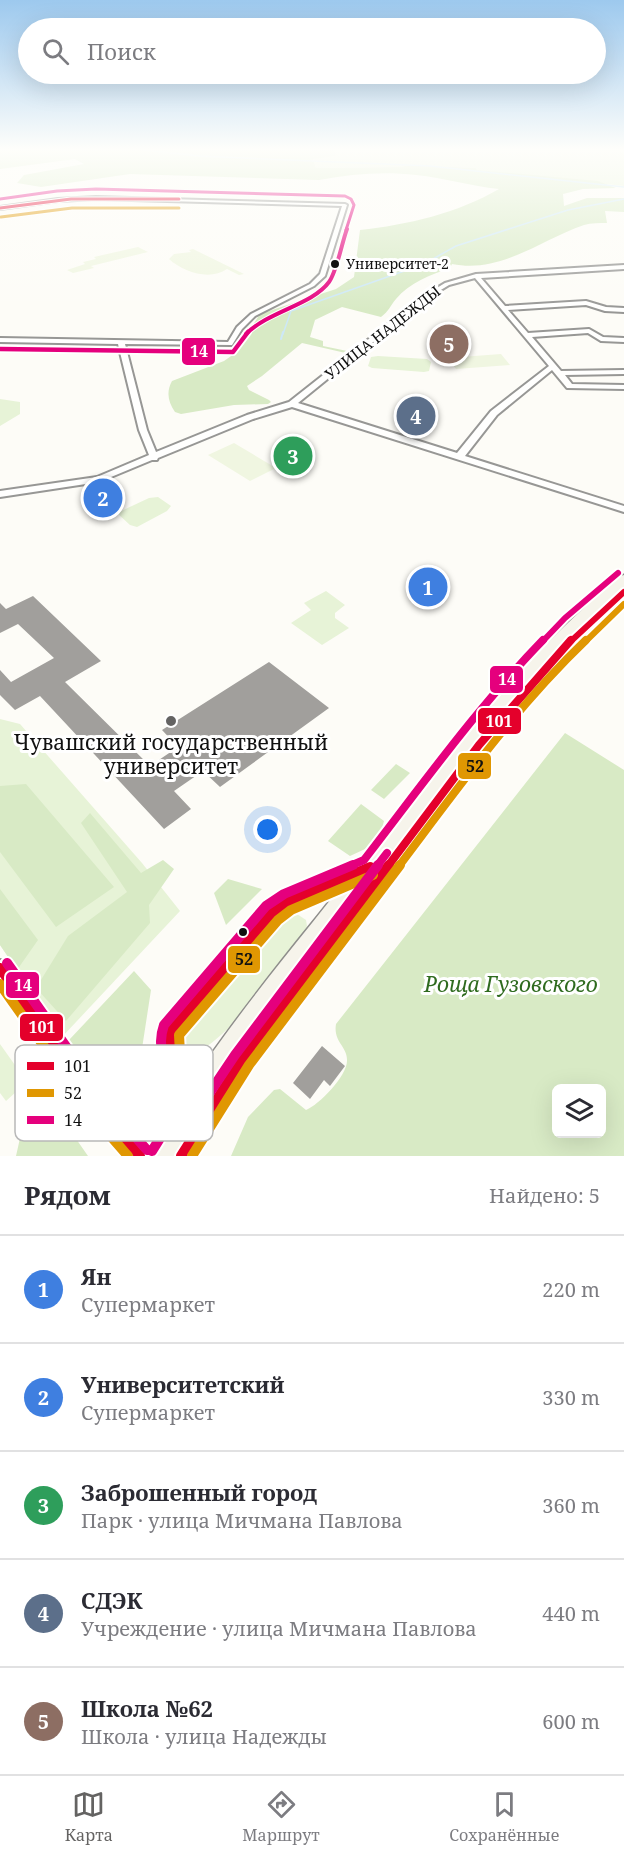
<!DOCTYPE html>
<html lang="ru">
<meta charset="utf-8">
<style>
body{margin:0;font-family:"Noto Serif",serif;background:#f2f2f3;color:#2b2b33}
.controls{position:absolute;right:18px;bottom:18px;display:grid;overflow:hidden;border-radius:9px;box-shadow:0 6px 24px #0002}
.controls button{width:54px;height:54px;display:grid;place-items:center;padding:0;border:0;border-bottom:2px solid #e1e1e2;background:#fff;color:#2b2b33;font:30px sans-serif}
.you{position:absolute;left:268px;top:830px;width:21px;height:21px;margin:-15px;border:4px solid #fff;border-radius:50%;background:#1a73e8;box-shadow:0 0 0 9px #1a73e833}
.badge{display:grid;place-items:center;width:39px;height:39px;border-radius:50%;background:#646362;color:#fff;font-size:20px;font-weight:700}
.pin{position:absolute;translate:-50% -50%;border:3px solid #fff;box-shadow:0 2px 6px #0006}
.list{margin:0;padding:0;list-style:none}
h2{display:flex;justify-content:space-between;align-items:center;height:78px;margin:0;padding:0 24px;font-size:26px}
h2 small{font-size:20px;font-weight:400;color:#7c7c81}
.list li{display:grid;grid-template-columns:39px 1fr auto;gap:18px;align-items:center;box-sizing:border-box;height:108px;padding:0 24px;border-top:2px solid #e1e1e2}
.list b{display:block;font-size:22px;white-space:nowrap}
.list p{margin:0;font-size:20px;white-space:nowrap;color:#7c7c81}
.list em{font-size:20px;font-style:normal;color:#7c7c81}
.icon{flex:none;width:33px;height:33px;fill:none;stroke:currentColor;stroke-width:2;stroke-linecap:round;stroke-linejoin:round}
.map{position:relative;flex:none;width:624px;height:1156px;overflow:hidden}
.search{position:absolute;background:#fff;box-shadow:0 6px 24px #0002;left:18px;right:18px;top:18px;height:66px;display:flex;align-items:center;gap:15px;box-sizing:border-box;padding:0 21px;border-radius:33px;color:#7c7c81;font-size:22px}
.sheet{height:618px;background:#fff}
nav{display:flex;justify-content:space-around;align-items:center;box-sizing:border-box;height:84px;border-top:2px solid #e1e1e2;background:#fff;font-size:16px;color:#7c7c81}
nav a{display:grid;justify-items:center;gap:3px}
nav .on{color:#646362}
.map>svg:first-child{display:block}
</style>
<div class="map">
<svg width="624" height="1156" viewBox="0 0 624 1156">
<rect width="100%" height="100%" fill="#fdfcf7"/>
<path fill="#e7f3d7" d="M334,149h282l8,4v33l-147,-16 -1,-2 -66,-3 -10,2 -84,1 -3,-10 23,-2z
M378,356l49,3 4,3 -2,9 -5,1 -52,-4 -4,-2 3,-9z
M0,399l20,3v12l-20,12z
M158,497l13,9 -4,5 -30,16 -7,-2 -13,-12 32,-15z
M326,591l19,14 -10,8v5l14,10 -27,17 -31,-22 20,-13 -7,-7z
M0,719l20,5 122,139 38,48 -118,126 -62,-92z
M294,912l12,8 1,6 -4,8c-32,41 -64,96 -110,121l-13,-5 1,-12 9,-18 88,-102z
M0,1044l27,38 -21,19 -6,-8z"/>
<path fill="#d8eac5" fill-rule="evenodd" d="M0,149h334l2,7 -23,3 3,9 84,-1 10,-2 66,3 1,2 121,11 18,7 -33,1 -20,5 1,12 23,-8h37v14l-19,-1 2,12c-7,0 -16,0 -23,2 -44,15 -83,49 -132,39l-2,4c-18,6 -41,15 -54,31 -6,7 -7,12 -15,18l-39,-10 -27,13 -5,17 13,4v5l29,6 -2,2 -48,-11 -40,33 -15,10 2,4 20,10 2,2 -3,2 -34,1 -53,9 -6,-2c-7,-10 -9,-20 -3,-31l52,-20 10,-7 26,-40 76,-25 18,-12 6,-47c47,-5 98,-17 139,-41 -28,-3 -55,-11 -83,-14 -32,-4 -65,-1 -97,5l-189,-6 -89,13 -24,-4 7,-8 60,-11 -9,-5 -75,10z
M565,733l59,37v386h-393l17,-39 26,-27 6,-1 26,21c13,-5 42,-35 41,-50 0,-14 -14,-18 -11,-36zM556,1088h46v46h-46z
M396,764l14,9 -26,26 -13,-9z
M26,784l88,103 -58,40 -56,-75v-66z
M361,804l23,17 -6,22 -28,13 -22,-15z
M90,813l51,60 22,-13 11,9 -25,36 1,18 -84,98 -30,-33 32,-52 59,-44 -46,-69z
M228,879l34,10 -36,36 -12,-32z
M0,889l38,51 -21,30 -17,-25z
M134,971l17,19 -10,65 -13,45 -20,-3 -39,-57z
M49,1100l39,56h-72l9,-40z"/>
<path fill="#f0f6e1" d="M138,247l10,5 -57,14 3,2 -21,5 -6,-3 18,-6 -2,-2 13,-3 -2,-2z
M193,249l51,25 -5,1 -12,-6c-17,12 -44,3 -58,-10l5,-5 17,-2 -2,-2z
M501,354l9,11 -54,4 -8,-11z
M234,443l42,25 -26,13 -42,-26z"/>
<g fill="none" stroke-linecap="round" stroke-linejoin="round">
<path stroke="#cde8f7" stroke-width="1.5" d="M135,149l64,7 231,10 194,21
M283,334l8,-23 133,-47 32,-18 112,-36 56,-11"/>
<path stroke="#cde8f7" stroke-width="2" d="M281,339l2,-7"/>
</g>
<path fill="#a19f9c" d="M33,596l68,65 -36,21 85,84 28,-19 -16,-17 107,-68 60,46 -109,79 -17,-16 -29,20 17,18 -27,20 -124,-133 -25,14 -15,-15v-25l11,12 43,-24 -36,-34 -18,9v-30l6,6z
M322,1046l23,20 -15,20 -6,-6 -14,19 -17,-16z"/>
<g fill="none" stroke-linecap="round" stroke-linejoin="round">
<g stroke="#979795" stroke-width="4">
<path id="street" d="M96,197l249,7 2,1 -22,71 -11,10 -59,30 -13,13 -10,16 -107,-1 22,86 9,22 91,-37 42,-13 133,-105 23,-14 31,-9 148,-9v4l-143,9 24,28 81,-5 20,6 18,1v4l-19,-1 -19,-6 -78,5 20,23 61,-4 14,8 21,1v4l-23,-1 -13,-8 -56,4 29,34 63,-1v4l-59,1 7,9 52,1v4l-57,-1 -15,-18 -55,45 -32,41 159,50v6l-332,-105 -39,12 -95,39 -1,2h-5l-53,22 -99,15v-6l97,-14 52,-22 -10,-25 -21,-86 -118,-2v-4l228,4 9,-15 14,-13 59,-30 10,-10 22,-68 -246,-7 -38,2 -58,8v-2l58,-8zM475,278l74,88 -58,45 -34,42 -159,-50 128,-104 23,-14z
M0,960l6,2 102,143 39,44 3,7h-23l-33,-37 -94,-137z"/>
</g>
<g stroke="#8e8d8b" stroke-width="3">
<path id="secondary" d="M624,575v13l-29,25 7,5 -2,4 -82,87 -32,41 -235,319 -54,87h-51c11,-25 28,-48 43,-70 38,-56 80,-110 123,-163 97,-121 188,-246 307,-346z"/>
</g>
<use href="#street" fill="#fffffe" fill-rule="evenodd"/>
<use href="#secondary" fill="#f6f4eb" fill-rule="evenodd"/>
<g stroke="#fff" stroke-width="5">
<path id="bus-1-far3" d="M0,208l71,-9h108"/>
</g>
<g stroke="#fff" stroke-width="10">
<path id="bus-1-far2" d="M570,642l54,-50"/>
</g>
<g stroke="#fff" stroke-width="12">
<path id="bus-1-far1" d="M388,866l91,-121 92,-105"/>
</g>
<g stroke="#fff" stroke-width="14">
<path id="bus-1" d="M0,968l101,144 39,44
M201,1089c-18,-17 -34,-31 -30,-58l101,-118 15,-11 83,-35
M181,1156l61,-96 147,-195"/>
</g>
<g stroke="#fff" stroke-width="5">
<path id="bus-2-far3" d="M1,217l71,-9h107"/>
</g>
<g stroke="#fff" stroke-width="10">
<path id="bus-2-far2" d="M585,642l39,-38"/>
</g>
<g stroke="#fff" stroke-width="12">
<path id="bus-2-far1" d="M399,866c59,-78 116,-158 187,-226"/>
</g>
<g stroke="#fff" stroke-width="14">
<path id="bus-2" d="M0,984l94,133 34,39
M207,1082l-27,-29 -1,-18 99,-115 13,-10 82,-35
M192,1156l57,-91 151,-200"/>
</g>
<g stroke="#fff" stroke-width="5">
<path id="bus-3-far5" d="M0,199l57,-8 39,-2 249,7 6,3 3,6 -8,25"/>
</g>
<g stroke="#fff" stroke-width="6">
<path id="bus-3-far4" d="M246,334c23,-23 66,-29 83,-52 8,-11 13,-40 18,-53"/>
</g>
<g stroke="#fff" stroke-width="8">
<path id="bus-3-far3" d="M0,349l233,3 15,-20"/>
</g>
<g stroke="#fff" stroke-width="10">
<path id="bus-3-far2" d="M542,642l23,-24 53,-45"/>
</g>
<g stroke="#fff" stroke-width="12">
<path id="bus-3-far1" d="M350,866l14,-6c58,-75 113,-152 179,-220
M377,866l10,-13"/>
</g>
<g stroke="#fff" stroke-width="14">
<path id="bus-3" d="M7,963l101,143 39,44
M190,1122l45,-67 143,-190
M152,1151l38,-61c-20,-19 -36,-37 -26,-65l102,-119 18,-12 69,-29"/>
</g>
<use href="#bus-1-far3" stroke="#e4002b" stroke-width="3"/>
<use href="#bus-1-far2" stroke="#e4002b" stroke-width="6"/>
<use href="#bus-1-far1" stroke="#e4002b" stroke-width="8"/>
<use href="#bus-1" stroke="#e4002b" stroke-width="10"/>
<use href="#bus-2-far3" stroke="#e09702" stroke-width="3"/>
<use href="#bus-2-far2" stroke="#e09702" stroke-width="6"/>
<use href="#bus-2-far1" stroke="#e09702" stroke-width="8"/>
<use href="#bus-2" stroke="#e09702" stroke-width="10"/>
<use href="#bus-3-far5" stroke="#e5007d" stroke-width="3"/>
<use href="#bus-3-far4" stroke="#e5007d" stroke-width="4"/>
<use href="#bus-3-far3" stroke="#e5007d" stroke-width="4.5"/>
<use href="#bus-3-far2" stroke="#e5007d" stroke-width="6"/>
<use href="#bus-3-far1" stroke="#e5007d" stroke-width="8"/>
<use href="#bus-3" stroke="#e5007d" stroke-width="10"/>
</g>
<linearGradient id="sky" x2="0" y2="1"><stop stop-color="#9dc9ee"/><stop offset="0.48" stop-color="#fefefb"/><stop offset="1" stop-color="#fefefb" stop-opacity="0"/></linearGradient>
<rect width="624" height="311" fill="url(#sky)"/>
<g fill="#111" stroke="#fff" stroke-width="2">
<circle cx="335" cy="264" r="5"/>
<circle cx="243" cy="932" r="5"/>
</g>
<circle fill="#646362" stroke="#fff" stroke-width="2" cx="171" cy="721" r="6"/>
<g text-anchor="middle" stroke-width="6" stroke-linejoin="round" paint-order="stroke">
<g font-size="14" fill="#111" stroke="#fff" text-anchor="start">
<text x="346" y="269">Университет-2</text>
</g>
<g font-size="15" fill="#111" stroke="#fff">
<text transform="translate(383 333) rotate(-38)" y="5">УЛИЦА НАДЕЖДЫ</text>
</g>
<g font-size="21" fill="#111" stroke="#fff">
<text x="171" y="750">Чувашский государственный<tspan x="171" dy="24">университет</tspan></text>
</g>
<g font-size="21" font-style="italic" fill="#2f6b1f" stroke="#fff">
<text x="511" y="992">Роща Гузовского</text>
</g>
</g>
<rect x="15" y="1045" width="198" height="96" rx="9" fill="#fff" stroke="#b8b8b8" stroke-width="1.5"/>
<rect x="27" y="1062" width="27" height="8" fill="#e4002b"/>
<rect x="27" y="1089" width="27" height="8" fill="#e09702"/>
<rect x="27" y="1116" width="27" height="8" fill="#e5007d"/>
<g font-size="16" fill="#111">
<text x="64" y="1072">101</text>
<text x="64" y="1099">52</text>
<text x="64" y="1126">14</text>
</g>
<g stroke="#fff" stroke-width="2">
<rect x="181" y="337" width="35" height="29" rx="6" fill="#e5007d"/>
<rect x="489" y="665" width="35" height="29" rx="6" fill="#e5007d"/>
<rect x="477" y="707" width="45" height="28" rx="6" fill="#e4002b"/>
<rect x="457" y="752" width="35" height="28" rx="6" fill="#e09702"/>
<rect x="227" y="945" width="34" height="29" rx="6" fill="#e09702"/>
<rect x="5" y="971" width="35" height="28" rx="6" fill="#e5007d"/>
<rect x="19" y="1013" width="45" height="29" rx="6" fill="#e4002b"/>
</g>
<g font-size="16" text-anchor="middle" font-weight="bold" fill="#fff">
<text x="199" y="357">14</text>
<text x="507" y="685">14</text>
<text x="499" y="727">101</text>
<text x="23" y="991">14</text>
<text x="42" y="1033">101</text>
</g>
<g font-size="16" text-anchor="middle" font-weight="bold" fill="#111">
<text x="475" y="772">52</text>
<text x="244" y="965">52</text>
</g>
</svg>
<div class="controls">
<button><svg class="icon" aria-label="layers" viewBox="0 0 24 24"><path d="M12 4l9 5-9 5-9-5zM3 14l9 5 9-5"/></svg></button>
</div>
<div class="you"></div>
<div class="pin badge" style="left:428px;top:587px;background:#3f7fe0">1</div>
<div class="pin badge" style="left:103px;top:498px;background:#3f7fe0">2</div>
<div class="pin badge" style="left:293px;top:456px;background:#2e9e5b">3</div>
<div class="pin badge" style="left:416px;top:416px;background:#5c6f8a">4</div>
<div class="pin badge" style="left:449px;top:344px;background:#8d6e63">5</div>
<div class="search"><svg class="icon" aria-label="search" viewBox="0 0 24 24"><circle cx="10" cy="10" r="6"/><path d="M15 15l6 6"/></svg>Поиск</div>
</div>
<section class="sheet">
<h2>Рядом<small>Найдено: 5</small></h2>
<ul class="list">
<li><span class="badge" style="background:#3f7fe0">1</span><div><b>Ян</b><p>Супермаркет</p></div><em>220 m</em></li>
<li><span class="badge" style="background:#3f7fe0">2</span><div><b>Университетский</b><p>Супермаркет</p></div><em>330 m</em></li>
<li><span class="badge" style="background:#2e9e5b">3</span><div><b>Заброшенный город</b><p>Парк · улица Мичмана Павлова</p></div><em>360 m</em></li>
<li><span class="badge" style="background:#5c6f8a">4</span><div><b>СДЭК</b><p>Учреждение · улица Мичмана Павлова</p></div><em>440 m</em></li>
<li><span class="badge" style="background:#8d6e63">5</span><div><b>Школа №62</b><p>Школа · улица Надежды</p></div><em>600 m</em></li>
</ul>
</section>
<nav>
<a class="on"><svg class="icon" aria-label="map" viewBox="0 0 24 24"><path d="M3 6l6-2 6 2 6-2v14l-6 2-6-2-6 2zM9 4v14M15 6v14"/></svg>Карта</a>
<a><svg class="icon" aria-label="directions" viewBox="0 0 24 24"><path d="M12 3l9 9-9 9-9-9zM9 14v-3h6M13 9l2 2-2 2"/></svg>Маршрут</a>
<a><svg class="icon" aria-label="saved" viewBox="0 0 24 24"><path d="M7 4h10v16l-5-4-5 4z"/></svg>Сохранённые</a>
</nav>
